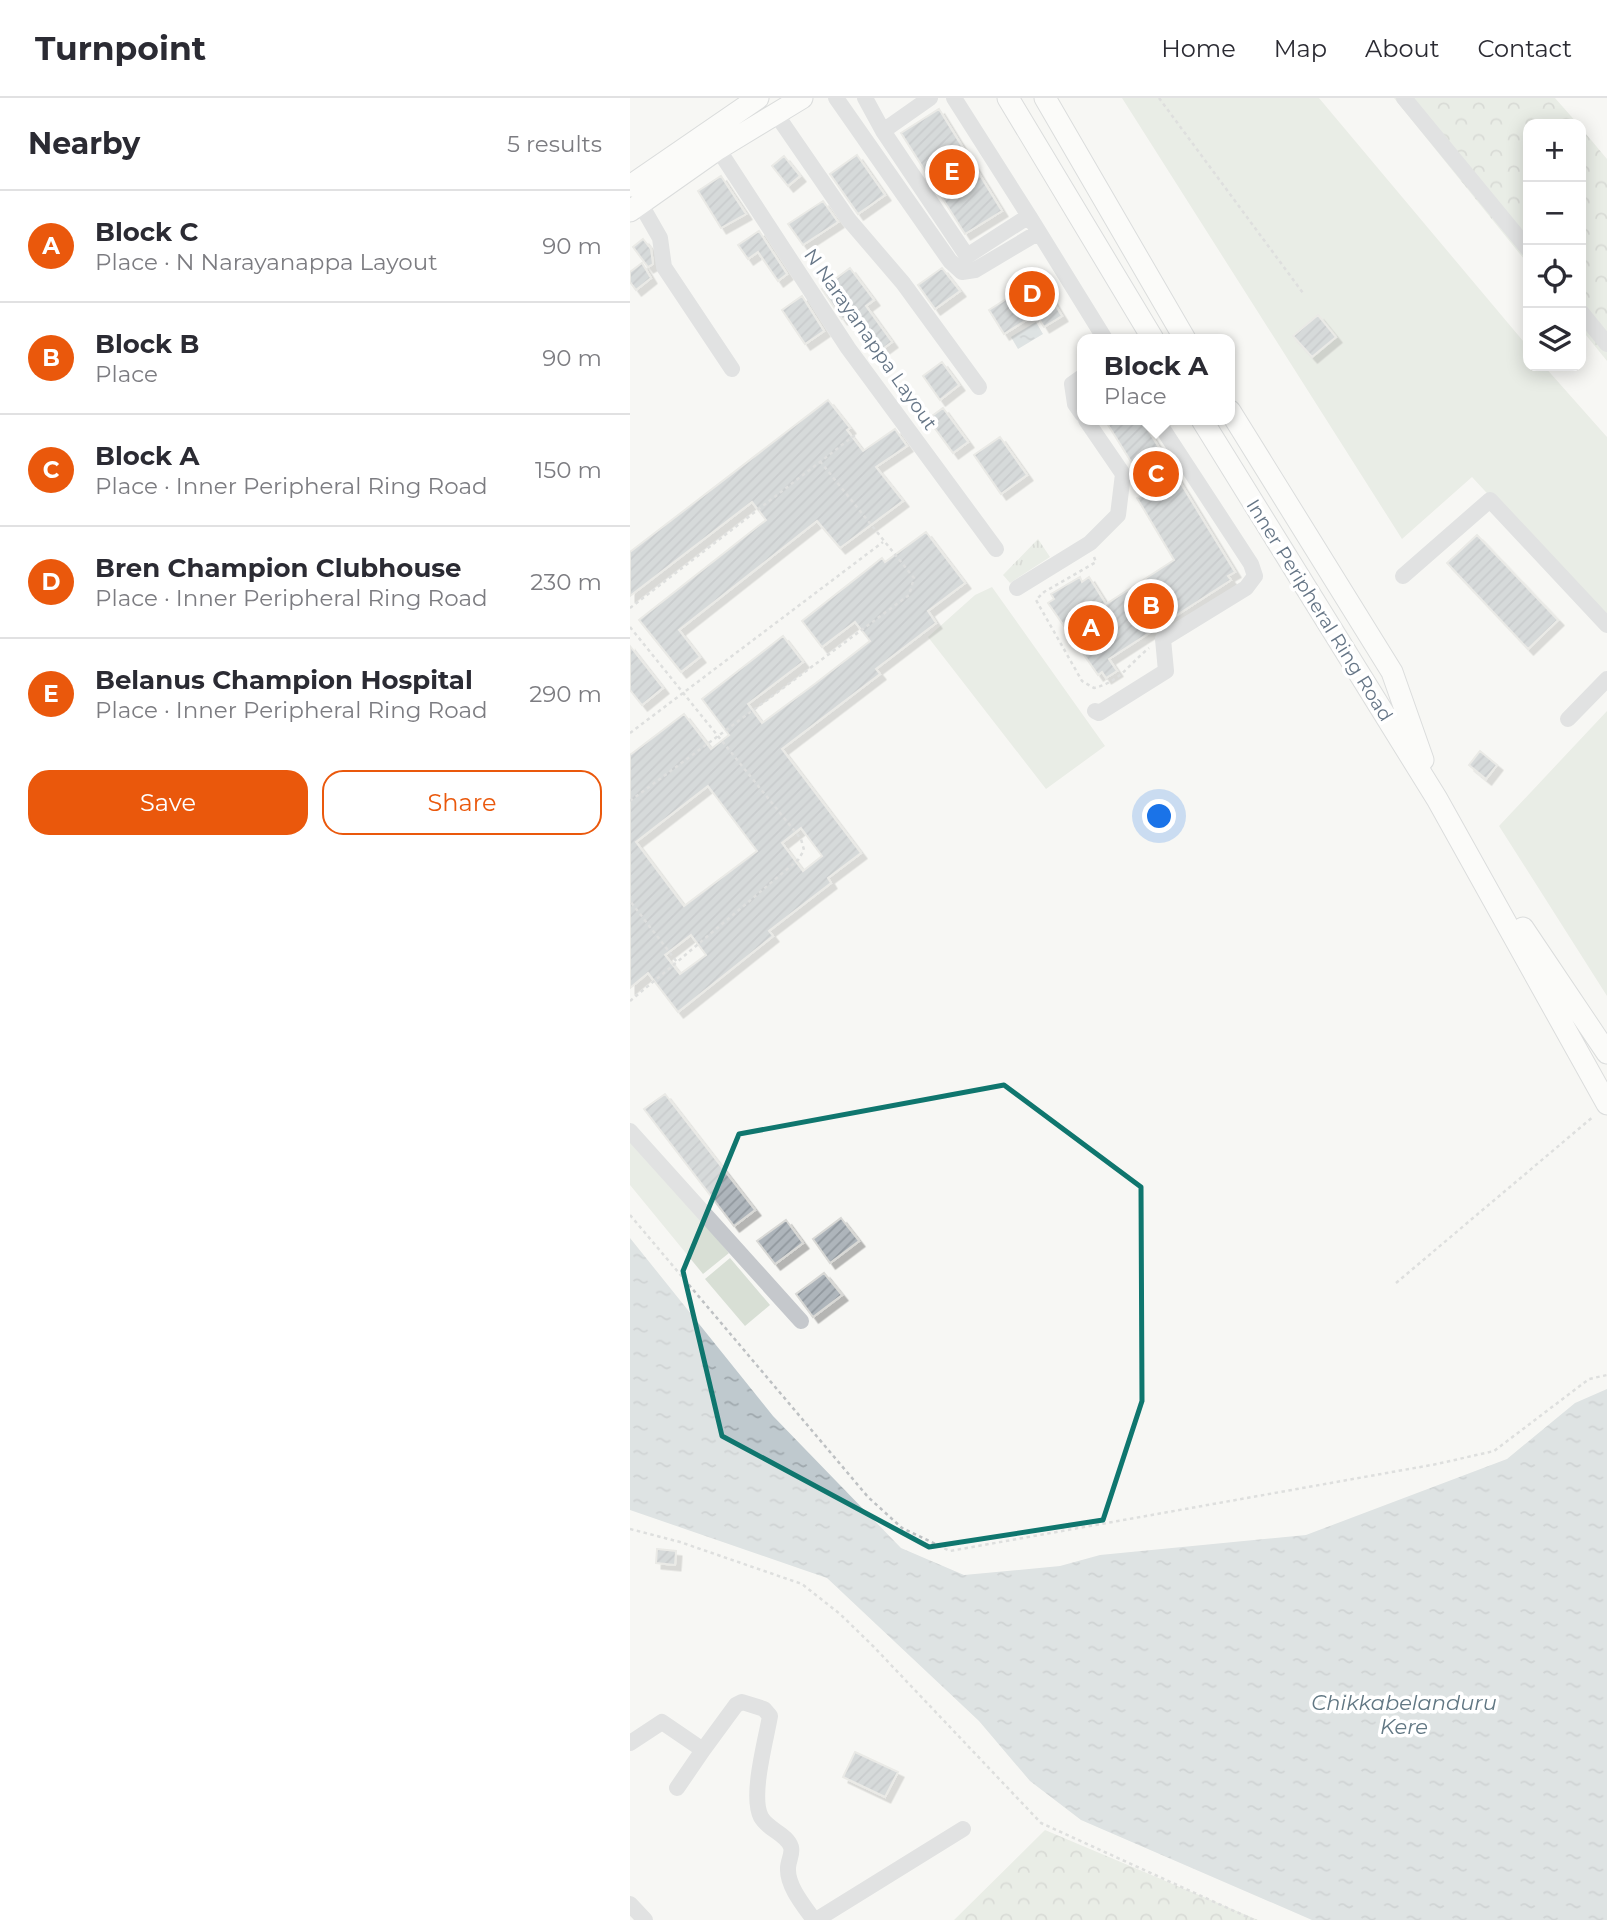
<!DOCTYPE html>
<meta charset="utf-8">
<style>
body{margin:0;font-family:Montserrat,sans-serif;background:#f7f7f7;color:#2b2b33}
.controls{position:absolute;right:21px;top:21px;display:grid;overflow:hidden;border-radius:14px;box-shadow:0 4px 18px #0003}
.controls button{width:63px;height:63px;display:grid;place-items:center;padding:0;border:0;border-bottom:2px solid #e1e1e2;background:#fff;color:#2b2b33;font:35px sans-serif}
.you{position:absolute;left:530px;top:719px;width:24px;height:24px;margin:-18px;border:5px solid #fff;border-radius:50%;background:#1a73e8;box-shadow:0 0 0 10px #1a73e833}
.badge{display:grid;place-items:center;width:46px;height:46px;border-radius:50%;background:#ea580c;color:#fff;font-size:23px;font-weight:700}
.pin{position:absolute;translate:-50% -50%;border:4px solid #fff;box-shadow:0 2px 7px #0006}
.popup{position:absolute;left:447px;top:236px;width:158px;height:91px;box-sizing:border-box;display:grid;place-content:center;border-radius:14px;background:#fff;filter:drop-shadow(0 2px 5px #0005);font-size:23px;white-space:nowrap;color:#7c7c81}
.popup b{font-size:26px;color:#2b2b33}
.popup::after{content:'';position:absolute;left:50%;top:100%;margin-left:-14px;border:14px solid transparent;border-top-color:#fff}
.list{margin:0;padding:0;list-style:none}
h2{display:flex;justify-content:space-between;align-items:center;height:91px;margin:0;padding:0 28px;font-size:30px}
h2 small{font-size:23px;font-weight:400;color:#7c7c81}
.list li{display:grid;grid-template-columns:46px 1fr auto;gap:21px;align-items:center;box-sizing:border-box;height:112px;padding:0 28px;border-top:2px solid #e1e1e2}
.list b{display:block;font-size:26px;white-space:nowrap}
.list p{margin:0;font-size:23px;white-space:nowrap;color:#7c7c81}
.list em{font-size:23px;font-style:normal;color:#7c7c81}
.actions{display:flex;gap:14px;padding:21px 28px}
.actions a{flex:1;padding:16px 0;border:2px solid #ea580c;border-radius:21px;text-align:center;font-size:24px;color:#ea580c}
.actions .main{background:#ea580c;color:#fff}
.icon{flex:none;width:38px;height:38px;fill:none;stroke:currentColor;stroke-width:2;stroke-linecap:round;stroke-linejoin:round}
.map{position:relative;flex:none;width:977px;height:1822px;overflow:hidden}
header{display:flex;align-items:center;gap:42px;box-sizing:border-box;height:98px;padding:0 35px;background:#fff;border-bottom:2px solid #e1e1e2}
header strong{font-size:33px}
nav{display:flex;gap:38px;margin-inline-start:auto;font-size:24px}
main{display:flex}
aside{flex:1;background:#fff}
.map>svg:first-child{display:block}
</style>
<header>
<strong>Turnpoint</strong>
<nav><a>Home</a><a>Map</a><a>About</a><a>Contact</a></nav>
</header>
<main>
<aside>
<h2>Nearby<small>5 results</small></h2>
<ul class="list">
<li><span class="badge">A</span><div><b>Block C</b><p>Place · N Narayanappa Layout</p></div><em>90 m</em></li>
<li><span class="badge">B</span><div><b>Block B</b><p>Place</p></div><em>90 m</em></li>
<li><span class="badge">C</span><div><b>Block A</b><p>Place · Inner Peripheral Ring Road</p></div><em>150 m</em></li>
<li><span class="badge">D</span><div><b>Bren Champion Clubhouse</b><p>Place · Inner Peripheral Ring Road</p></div><em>230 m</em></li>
<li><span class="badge">E</span><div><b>Belanus Champion Hospital</b><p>Place · Inner Peripheral Ring Road</p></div><em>290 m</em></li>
</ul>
<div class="actions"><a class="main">Save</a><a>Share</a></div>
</aside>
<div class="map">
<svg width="977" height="1822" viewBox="0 0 977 1822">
<defs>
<pattern id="forest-crowns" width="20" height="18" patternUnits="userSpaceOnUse" patternTransform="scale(1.75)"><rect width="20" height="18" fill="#d8dfd5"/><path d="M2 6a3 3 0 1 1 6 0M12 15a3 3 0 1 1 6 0" fill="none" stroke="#b3b9b2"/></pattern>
<pattern id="park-tufts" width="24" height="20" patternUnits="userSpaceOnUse" patternTransform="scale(1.75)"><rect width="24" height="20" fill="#d8dfd5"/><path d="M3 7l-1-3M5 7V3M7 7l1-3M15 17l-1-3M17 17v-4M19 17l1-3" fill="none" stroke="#b3b9b2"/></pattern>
<pattern id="water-ripples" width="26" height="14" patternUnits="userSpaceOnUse" patternTransform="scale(1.75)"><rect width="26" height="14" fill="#bfc9ce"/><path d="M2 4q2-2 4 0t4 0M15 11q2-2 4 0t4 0" fill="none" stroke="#9fa8ad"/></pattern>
<pattern id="building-hatch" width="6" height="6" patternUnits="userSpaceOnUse" patternTransform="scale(1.75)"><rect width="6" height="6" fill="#aeb5bb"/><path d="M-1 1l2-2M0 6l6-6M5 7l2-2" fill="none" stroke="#91989e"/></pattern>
<filter id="shadow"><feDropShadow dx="5.5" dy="5.5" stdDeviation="0" flood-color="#0004"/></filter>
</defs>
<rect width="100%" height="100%" fill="#f7f7f4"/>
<path fill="#d8dfd5" d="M492,0h197l209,249v19h16l63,71v186l-135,-146 -70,62z
M362,489l113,159 -59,43 -118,-152 47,-42z
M977,613v285l-108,-170z
M0,1034l99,121 -26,21 -73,-89z
M100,1160l40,47 -25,21 -40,-47z"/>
<path fill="url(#forest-crowns)" d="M764,0h161l23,26h-50v140z
M951,30l26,31v202l-26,-32z
M415,1732l213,90h-304z"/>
<path fill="url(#park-tufts)" d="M408,441l12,18 -40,26 -7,-8z"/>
<path fill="url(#water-ripples)" d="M406,224l7,12 -25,15 -7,-12z
M0,1140l143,178 128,132 63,27 96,-9 40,-11 206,-20 201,-76 68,-56 32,-14v531h-295l-231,-100 -51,-39 -51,-60 -152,-143 -197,-68z"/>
<path fill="url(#building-hatch)" stroke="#d9d9d6" stroke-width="2" fill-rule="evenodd" filter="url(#shadow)" d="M309,11l63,102 -37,23 -64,-101z
M227,57l28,40 -27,19 -28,-40z
M154,58l16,20 -12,10 -16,-20z
M91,78l25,38 -25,14 -23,-37z
M193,103l15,21 -35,23 -15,-21z
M129,133l28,43 -9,7 -20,-29 -10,7 -10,-14z
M13,141l8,10 2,15 -5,3 -15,-20z
M12,165l9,15 -15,12 -6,-8v-10z
M220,170l24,32 -8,6 26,36 -15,11 -25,-36 -10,2 -20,-30z
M312,170l18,23 -25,18 -17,-24z
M409,180l23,38 -18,11 -8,-13 -32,20 -15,-24z
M172,198l22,35 -19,13 -23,-34z
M688,217l18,22 -24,20 -19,-21z
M312,264l17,23 -19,15 -17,-24z
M198,302l22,28 -3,2 16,21 32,-22 12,17 -31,21 27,34 -63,47 -23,-27 -138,109 21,27 -19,15 -42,-52 127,-100 -14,-18 -122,94v-44z
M313,310l25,34 -15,11 -25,-34z
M475,322h37l93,152 -7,4 3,4 -122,79 8,12 -11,7 -4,-6 -4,3 -50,-72 6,-4 -3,-5 29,-17 2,5 7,-5 17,27 68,-44 -37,-62 7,-4 -6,-10 5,-3z
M370,339l27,38 -26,19 -27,-39z
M296,434l39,51 -37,28 8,12 -60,46 4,5 -98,75 79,104 -33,25 3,5 -62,48 4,5 -95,76 -30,-39 -18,15v-233l54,-41 27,35 18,-14 -27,-36 81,-63 20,26 -55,42 14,19 54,-40 54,-42 -15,-19 -33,25 -20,-26 80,-63 3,4zM78,688l49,65 -73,55 -48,-64zM171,730l21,28 -19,15 -21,-28zM61,837l15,20 -26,19 -15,-19z
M847,437l81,85 -30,29 -81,-86z
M0,548l33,42 -21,17 -12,-15z
M850,653l17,14 -11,14 -17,-14z
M35,996l90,116 -21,16 -90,-117z
M211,1120l18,23 -29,22 -17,-24z
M156,1122l17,23 -28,21 -18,-23z
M194,1175l18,22 -29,22 -17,-23z
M27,1451l19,2 -1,14 -19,-2z
M225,1654l43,20 -13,25 -42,-20z"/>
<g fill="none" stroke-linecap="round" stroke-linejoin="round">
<g stroke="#b8bcc0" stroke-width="23">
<path id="major" d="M378,0l145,241
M415,0l140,241
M0,88l128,-88
M0,113l88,-62 84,-51
M600,313l162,261 31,88
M572,322l235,379 170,305
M893,830l84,125"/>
</g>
<path stroke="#bec1c3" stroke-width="2.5" stroke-dasharray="3.5 3.5" stroke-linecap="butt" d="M529,0l144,195
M464,459l2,5 -52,30 -8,8 46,81 12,7c26,-6 36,-25 55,-40
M0,510l225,-173
M0,529l171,212 3,11 -6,10 -121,102 -47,-61
M0,635l253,-191
M0,703l279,-206 5,-17 -95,-118
M0,903l47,-39
M0,1117l238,282 34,31 48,23 487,-87 57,-13 95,-72 18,-4
M766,1185l198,-167
M0,1431l50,13 122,42 38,30 34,33 167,176 213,97"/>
<path stroke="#c5c8cc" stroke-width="16" d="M206,0l114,163 12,11 13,-2 64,-38
M235,0l18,33
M300,0l-47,33 84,125 62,-40 76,123
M324,0l75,118
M774,0l124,151
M146,16l73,106 54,63 76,104
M88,51l130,199 148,201
M10,105l20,35 4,29 68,102
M951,214l26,32
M452,279l-10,7 3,20 7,10
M773,478l87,-76 117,125
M387,490l73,-45 28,-28 5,-41 -37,-54
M465,613l4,2 67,-42 -3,-32 83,-51 9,-12 -4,-12 -94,-144
M938,621l39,-40
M0,1033l171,190
M0,1645l32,-21 41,28 33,-45 6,-3 22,7 6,7c-4,24 -20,80 -9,101 7,13 26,17 30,30 2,7 -3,14 -3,21 -1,18 16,38 26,52
M47,1690l26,-38
M0,1806l15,16
M186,1822l147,-91"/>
<use href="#major" stroke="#fff" stroke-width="21"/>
</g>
<path d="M0 0H977V1822H0ZM374,987l137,102 1,214 -39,119 -174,27 -207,-111 -39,-165 56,-137z" fill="#f7f7f4" fill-opacity=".55" fill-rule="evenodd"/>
<path fill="none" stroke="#0f766e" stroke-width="5" stroke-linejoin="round" d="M374,987l137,102 1,214 -39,119 -174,27 -207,-111 -39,-165 56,-137z"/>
<g text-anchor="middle" stroke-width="7" stroke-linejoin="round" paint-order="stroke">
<g font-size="19" fill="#657586" stroke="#fff">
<text transform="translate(241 241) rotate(55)" y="7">N Narayanappa Layout</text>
<text transform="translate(690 512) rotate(58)" y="7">Inner Peripheral Ring Road</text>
</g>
<g font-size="21" font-style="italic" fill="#617783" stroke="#fff">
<text x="774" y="1612">Chikkabelanduru<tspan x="774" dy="24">Kere</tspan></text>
</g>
</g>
</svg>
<div class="controls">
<button>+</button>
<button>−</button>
<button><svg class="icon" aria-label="locate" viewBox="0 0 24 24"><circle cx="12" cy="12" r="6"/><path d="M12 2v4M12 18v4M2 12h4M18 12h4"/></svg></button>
<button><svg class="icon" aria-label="layers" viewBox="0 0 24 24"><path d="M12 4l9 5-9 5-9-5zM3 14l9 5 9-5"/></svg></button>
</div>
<div class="you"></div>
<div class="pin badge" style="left:461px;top:530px">A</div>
<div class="pin badge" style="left:521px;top:508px">B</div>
<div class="pin badge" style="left:526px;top:376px">C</div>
<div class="popup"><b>Block A</b>Place</div>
<div class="pin badge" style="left:402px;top:196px">D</div>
<div class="pin badge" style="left:322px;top:74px">E</div>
</div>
</main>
